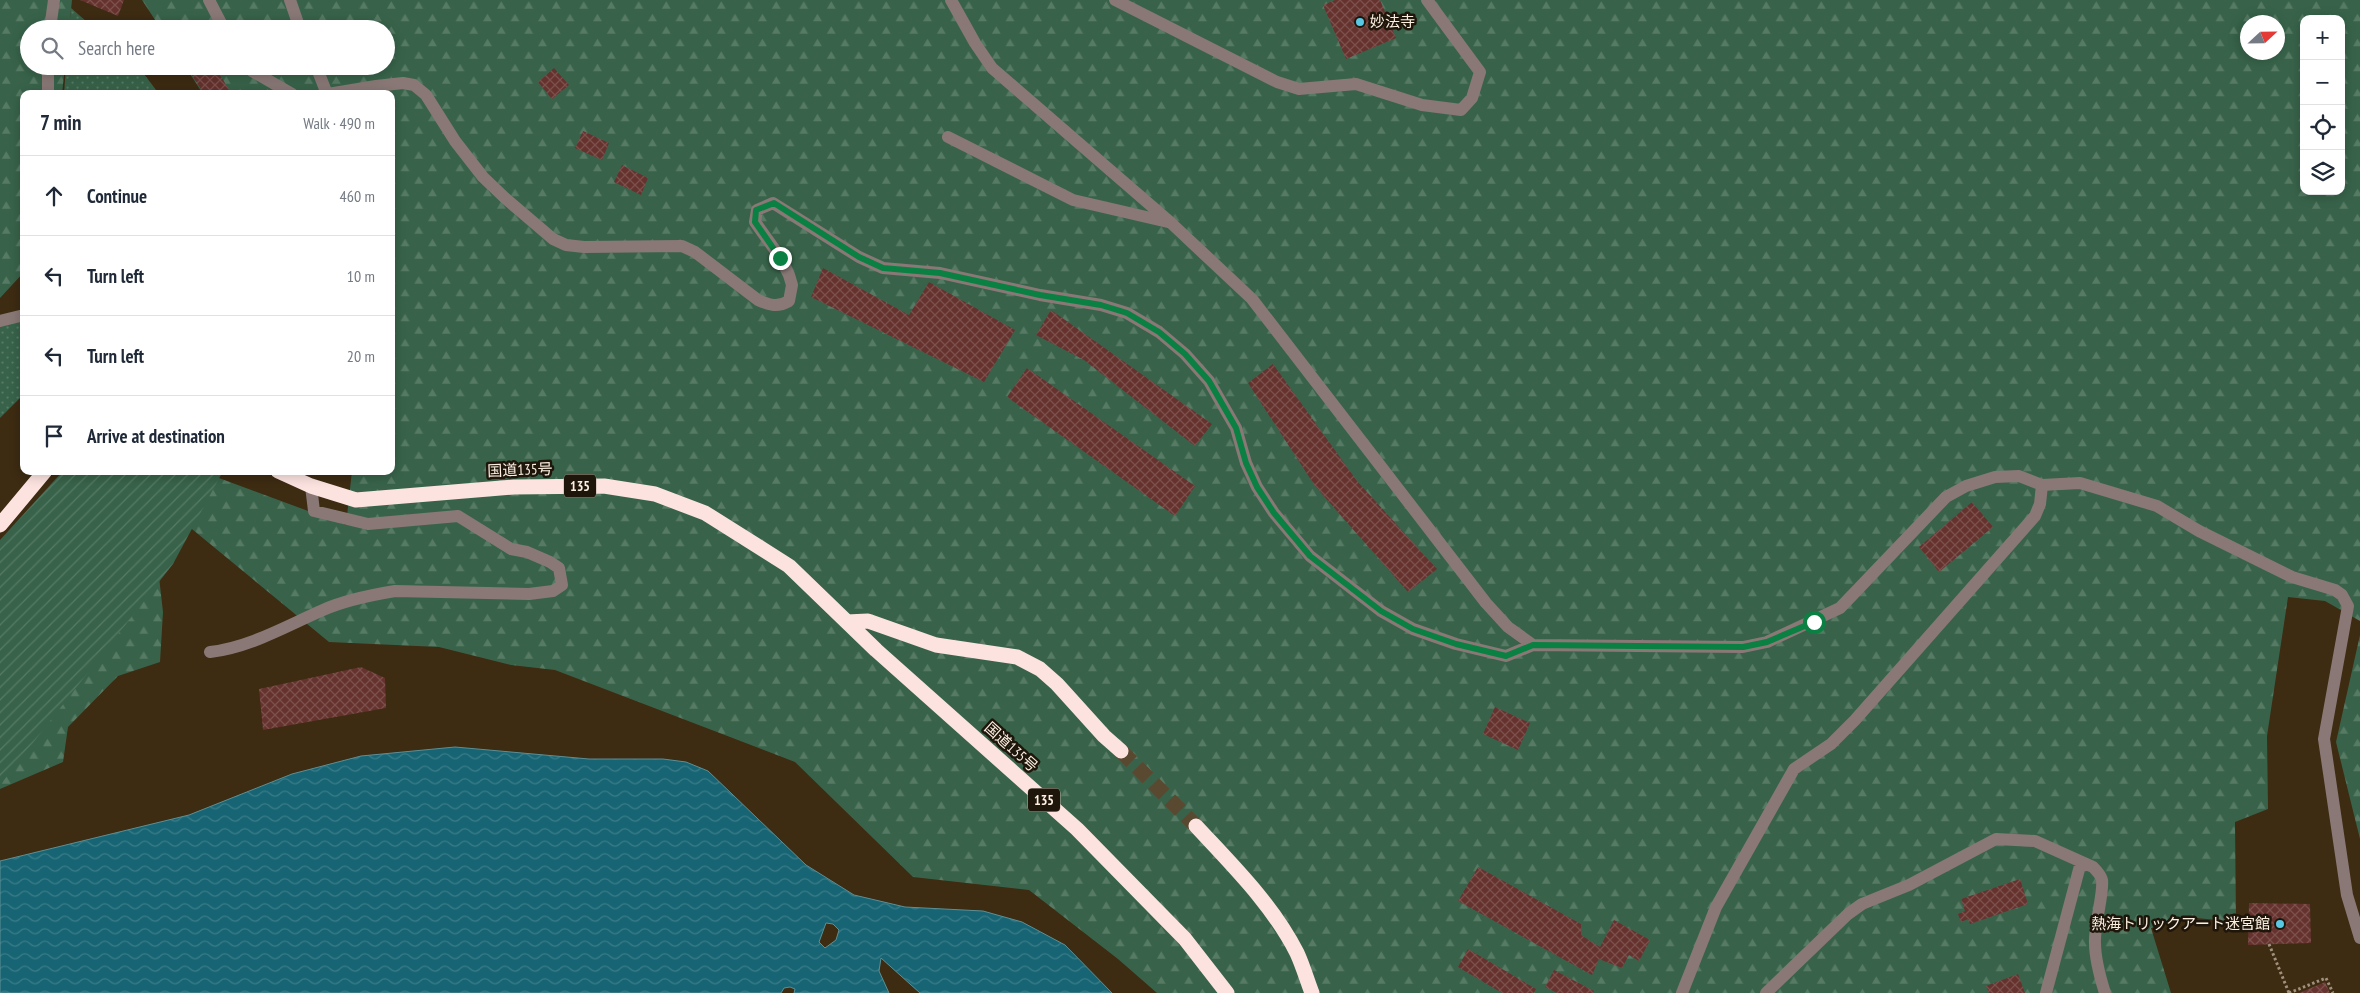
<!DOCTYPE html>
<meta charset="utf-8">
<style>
body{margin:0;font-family:"PT Sans Narrow","Noto Sans JP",sans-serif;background:#f2f2f3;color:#1f2937}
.controls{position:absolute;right:15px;top:15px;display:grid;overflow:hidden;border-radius:10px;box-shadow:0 2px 12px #0003}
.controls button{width:45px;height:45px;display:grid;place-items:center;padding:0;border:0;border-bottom:1px solid #e0e1e3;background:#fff;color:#1f2937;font:25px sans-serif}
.compass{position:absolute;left:2240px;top:15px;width:45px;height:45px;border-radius:50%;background:#fff;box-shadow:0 2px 12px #0003;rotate:68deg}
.stop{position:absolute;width:15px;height:15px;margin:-11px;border:4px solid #0b8043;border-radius:50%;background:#fff}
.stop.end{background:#0b8043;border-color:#fff;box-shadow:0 1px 5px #0008}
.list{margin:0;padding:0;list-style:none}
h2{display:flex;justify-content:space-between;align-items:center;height:65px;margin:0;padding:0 20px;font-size:21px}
h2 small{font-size:16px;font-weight:400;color:#747a83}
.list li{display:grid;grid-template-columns:32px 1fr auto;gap:15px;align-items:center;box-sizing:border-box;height:80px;padding:0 20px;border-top:1px solid #e0e1e3}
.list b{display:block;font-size:19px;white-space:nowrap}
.list em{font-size:16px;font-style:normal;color:#747a83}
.icon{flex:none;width:28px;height:28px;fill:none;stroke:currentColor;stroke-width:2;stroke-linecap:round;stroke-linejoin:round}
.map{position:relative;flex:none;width:2360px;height:993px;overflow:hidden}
.search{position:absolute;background:#fff;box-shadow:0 2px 12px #0003;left:20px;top:20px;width:375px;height:55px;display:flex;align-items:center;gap:12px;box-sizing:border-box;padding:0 18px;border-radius:28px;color:#747a83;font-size:19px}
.panel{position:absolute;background:#fff;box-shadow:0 2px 12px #0003;left:20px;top:90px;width:375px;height:385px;border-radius:10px}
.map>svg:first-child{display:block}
</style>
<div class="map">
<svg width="2360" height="993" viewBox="0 0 2360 993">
<defs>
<pattern id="grass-dots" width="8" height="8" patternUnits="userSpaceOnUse" patternTransform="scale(1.25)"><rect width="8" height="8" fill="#38634a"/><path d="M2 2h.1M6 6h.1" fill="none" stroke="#567a64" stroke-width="1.8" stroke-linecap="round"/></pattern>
<pattern id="forest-firs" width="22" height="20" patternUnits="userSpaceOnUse" patternTransform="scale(1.25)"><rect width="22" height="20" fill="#38634a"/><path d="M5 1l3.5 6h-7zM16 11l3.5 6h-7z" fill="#567a64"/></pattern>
<pattern id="garden-furrows" width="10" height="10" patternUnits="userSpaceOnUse" patternTransform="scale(1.25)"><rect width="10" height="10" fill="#38634a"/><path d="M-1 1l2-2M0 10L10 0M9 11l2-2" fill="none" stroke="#567a64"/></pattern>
<pattern id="water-waves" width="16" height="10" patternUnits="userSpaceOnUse" patternTransform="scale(1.25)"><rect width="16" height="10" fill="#176574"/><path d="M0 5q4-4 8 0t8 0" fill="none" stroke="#3a7b88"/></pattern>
<pattern id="building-cross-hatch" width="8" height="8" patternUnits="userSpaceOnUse" patternTransform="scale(1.25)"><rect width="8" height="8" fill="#65322e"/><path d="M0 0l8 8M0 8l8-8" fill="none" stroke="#7c504c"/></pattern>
</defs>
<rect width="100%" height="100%" fill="#3d2b12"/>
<path fill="url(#grass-dots)" d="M71,8l24,21h-26z
M66,66h72l21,28h-95z
M24,307v87l-24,24v-93z"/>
<path fill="url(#forest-firs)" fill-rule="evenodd" d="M0,0h72l-3,29h-40v37h36l-3,28h-38v178l-24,26z
M142,0h2218v621l-35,-20 -37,-4 -21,139 1,73 -33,13 1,100 -49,-5 -36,11 20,65h-1014l-39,-34 -89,-69 -116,-13 -118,-115 -240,-92 -44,-5 -72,-18 -110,-5 -182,-150 53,-21 146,54 6,-54h39v-377h-188l-18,-28h201v-37h-225zM2304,19h37v172h-37zM2248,22h30v30h-30z
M155,542l8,70 -3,50 -42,14 -50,51 -5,35 -63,27v-174z
M2360,635v204l-24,-97z"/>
<path fill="url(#garden-furrows)" d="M63,471h160l-50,93 -173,221v-245z"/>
<path fill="url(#water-waves)" stroke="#5c8f95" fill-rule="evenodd" d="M455,747l134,12h74l23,3 22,9 98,94 48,30 51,12 78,4 39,11 43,23 47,48h-192l-39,-35 -2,13 10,22h-95l1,-4 -5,-2 -6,1 -3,5h-781v-132l189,-46 103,-41 69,-18zM826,923l7,1 6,6 -3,10 -11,8 -6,-6z"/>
<path fill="url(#building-cross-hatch)" d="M80,0h44l-6,16z
M1335,0h45l16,38 -50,21 -23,-54z
M186,66h28l18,28h-28z
M554,68l15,17 -17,14 -14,-17z
M583,131l26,12 -7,17 -27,-12z
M622,165l26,13 -7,17 -27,-13z
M823,268l86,47 20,-33 86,48 -31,52 -173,-85z
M1051,310l161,114 -17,22 -111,-86 -48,-25z
M1273,364l84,117 80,88 -29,23 -93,-106 -67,-103z
M1027,368l168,118 -20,30 -168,-119z
M1972,502l21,25 -54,45 -20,-25z
M361,667l24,11 1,30 -123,22 -4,-41z
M1495,707l35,16 -12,27 -35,-16z
M1478,867l103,57v11l19,12 14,-27 36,20 -11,21 -10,-6 -7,13 -23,-9 -7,16 -134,-74z
M2020,879l8,25 -58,20 -2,-5 -7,3 -3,-8 7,-3 -4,-12z
M2249,903l61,1 1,39 -63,2z
M1468,949l68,40 -2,4h-32l-44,-26z
M1554,970l40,21 -1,2h-36l-12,-6z
M2018,974l7,19h-36l-3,-7z
M2325,982l5,11h-31z"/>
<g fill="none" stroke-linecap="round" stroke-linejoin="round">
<path stroke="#5a4931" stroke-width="15" stroke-dasharray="15 8" stroke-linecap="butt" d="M1121,751l75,75"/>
<path stroke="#9f917d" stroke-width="3" stroke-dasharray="2.5 2.5" stroke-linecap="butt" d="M2269,944l20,49
M2289,993l37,-15 7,15"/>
<path stroke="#897876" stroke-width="12" d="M209,0l15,29
M290,0l10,29
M951,0l24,43 17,25 178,154 82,77 234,304 22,24 25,18
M1115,0l162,82 22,7 57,-5 66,21 39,5 11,-12 8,-26 -53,-72
M50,29l4,-29
M249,66l3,5 40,23
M316,66l11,28
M48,94v-28
M328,94l48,-8 27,-3 11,2 12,10 29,46 28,36 22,21 48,41 13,6 18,2 98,-1 13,6 63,48c12,5 19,8 31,1l3,-16 -3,-10 -9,-18 -25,-35 2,-12 16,-7 86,54 24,11 57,5 100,22 61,10 26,8 32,19 26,22 24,27 27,47 10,35 11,24 17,26 36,43 71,55 32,18 43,15 50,12 27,-11 210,2 24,-5 73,-34 106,-111 20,-11 29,-9 24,-1 23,9 38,-2 77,23 42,25 93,46 43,13 7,5 6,11 -24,133 23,156 13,43
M948,137l125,63 95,22
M0,321l24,-6
M210,652c41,-5 76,-26 113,-42 22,-10 48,-15 72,-19l134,3 24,-3 9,-6 -3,-17 -9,-6 -23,-10 -16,-3 -53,-33 -90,8 -54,-13 -3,-25
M1682,993l34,-86 78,-138 37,-25 24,-24 180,-204 5,-12 2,-19
M1766,993l82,-79 14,-10 47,-19 87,-46 39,2 58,26c4,4 8,8 9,13 2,13 -8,45 -7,63 0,17 5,34 10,50
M2046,993l35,-131"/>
<path stroke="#fce3e0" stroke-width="15" d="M278,471l33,15 45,14 158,-13 90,-1 51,8 50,19 84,53 87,84 201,179 108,110 42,54
M0,525l45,-54
M847,622l21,-1 68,24 81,12 23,12 17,15 47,52 17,15
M1196,826c37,40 76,78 101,127 6,13 10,27 15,40"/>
</g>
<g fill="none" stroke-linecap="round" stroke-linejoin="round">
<path stroke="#0b8043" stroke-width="6" d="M780,258l-25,-36 1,-12 18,-7 85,54 24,11 57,5 100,22 61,10 26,8 32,19 26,22 24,27 27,47 10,35 11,24 17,26 36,43 71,55 32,18 43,15 50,12 27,-11 210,2 24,-5 47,-20"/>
</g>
<g fill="#59c8e4" stroke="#1e150b" stroke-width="2">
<circle cx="1360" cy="22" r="5"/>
<circle cx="2280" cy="924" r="5"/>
</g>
<g text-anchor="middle" stroke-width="5" stroke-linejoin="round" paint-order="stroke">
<g fill="#1e150b" stroke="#b9aea1" stroke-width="1">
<rect x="564" y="474.5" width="32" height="23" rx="4"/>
<rect x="1028" y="788.5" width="32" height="23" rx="4"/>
</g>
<g font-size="14" font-weight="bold" fill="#fcf0e1">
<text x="580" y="491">135</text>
<text x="1044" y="805">135</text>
</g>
<g font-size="15" fill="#fcf0e1" stroke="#1e150b" text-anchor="start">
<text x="1370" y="27">妙法寺</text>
<text x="2270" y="929" text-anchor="end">熱海トリックアート迷宮館</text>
</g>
<g font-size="15" fill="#fcf0e1" stroke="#1e150b">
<text transform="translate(520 470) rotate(-2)" y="5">国道135号</text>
<text transform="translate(1011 747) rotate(42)" y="5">国道135号</text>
</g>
</g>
</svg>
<div class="controls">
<button>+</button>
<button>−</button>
<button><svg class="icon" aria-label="locate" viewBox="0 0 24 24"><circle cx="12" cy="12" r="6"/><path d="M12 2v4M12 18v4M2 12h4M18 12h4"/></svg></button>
<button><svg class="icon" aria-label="layers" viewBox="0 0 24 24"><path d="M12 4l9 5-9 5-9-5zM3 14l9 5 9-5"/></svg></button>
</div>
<svg class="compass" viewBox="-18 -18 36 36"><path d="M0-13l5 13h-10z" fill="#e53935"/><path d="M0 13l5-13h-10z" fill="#747a83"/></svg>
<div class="stop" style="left:1814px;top:622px"></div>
<div class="stop end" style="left:780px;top:258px"></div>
<div class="search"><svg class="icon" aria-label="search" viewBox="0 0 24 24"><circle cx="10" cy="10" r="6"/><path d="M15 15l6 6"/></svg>Search here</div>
<section class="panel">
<h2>7 min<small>Walk · 490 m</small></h2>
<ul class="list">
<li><svg class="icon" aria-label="ahead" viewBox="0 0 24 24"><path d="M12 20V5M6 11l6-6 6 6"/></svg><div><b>Continue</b></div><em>460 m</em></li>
<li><svg class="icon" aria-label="left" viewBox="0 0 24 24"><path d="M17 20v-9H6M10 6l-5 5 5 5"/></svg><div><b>Turn left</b></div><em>10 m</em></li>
<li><svg class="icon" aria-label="left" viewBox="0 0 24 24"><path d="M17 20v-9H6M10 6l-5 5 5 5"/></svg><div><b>Turn left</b></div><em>20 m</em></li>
<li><svg class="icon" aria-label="arrive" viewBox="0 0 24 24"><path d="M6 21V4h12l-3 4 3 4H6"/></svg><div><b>Arrive at destination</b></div></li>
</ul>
</section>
</div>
